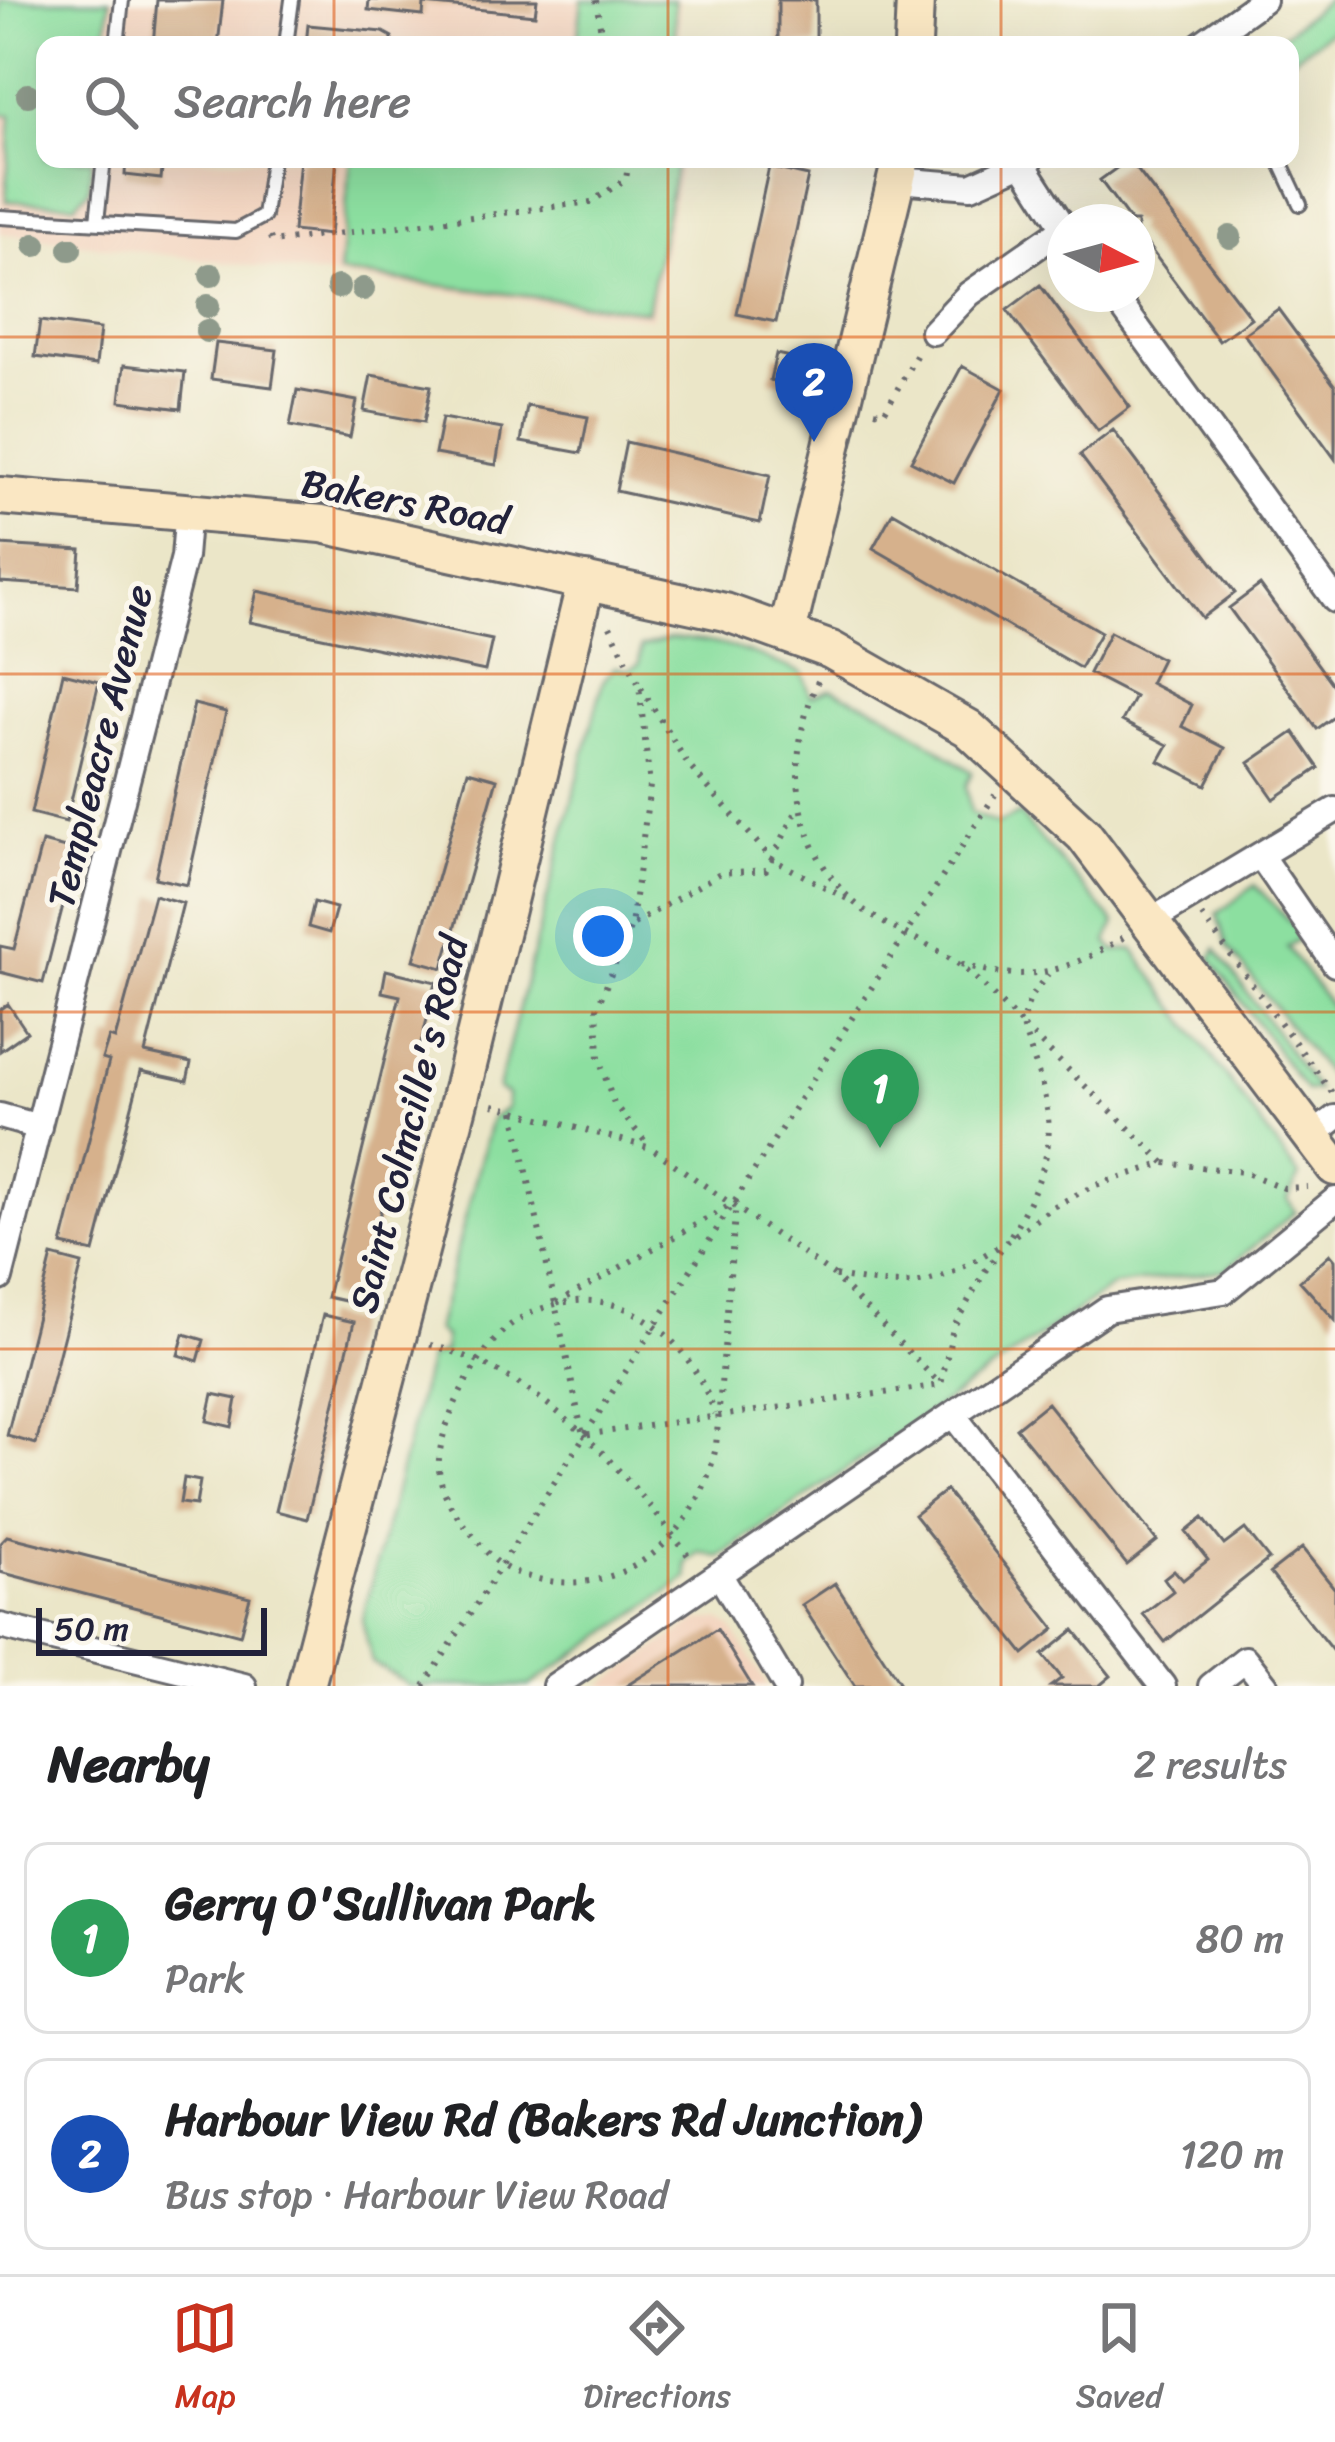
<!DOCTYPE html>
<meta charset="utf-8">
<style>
body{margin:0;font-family:Sriracha,sans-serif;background:#f6f6f6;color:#202124}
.compass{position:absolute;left:1047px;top:204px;width:108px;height:108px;border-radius:50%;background:#fff;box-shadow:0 12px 48px #0002;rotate:96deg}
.scale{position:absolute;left:36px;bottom:30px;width:231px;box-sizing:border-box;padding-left:12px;border:6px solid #22223b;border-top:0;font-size:33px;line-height:42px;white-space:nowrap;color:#22223b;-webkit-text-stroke:9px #fbf7ec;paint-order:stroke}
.you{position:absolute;left:603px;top:936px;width:42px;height:42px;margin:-30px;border:9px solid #fff;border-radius:50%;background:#1a73e8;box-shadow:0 0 0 18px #1a73e833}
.badge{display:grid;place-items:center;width:78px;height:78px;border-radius:50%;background:#c8321e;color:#fff;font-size:39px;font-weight:700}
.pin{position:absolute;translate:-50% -99px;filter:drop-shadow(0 3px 6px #0008)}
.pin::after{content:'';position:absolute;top:63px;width:42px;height:36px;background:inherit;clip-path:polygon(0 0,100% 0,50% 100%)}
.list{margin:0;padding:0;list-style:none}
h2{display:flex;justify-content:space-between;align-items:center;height:156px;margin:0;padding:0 48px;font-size:51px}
h2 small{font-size:39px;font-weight:400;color:#757577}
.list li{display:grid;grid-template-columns:78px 1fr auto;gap:36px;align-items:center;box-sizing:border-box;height:192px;margin:0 24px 24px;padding:0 24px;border:3px solid #e0e0e0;border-radius:24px}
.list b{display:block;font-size:45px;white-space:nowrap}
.list p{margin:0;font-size:39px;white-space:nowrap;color:#757577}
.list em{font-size:39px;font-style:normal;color:#757577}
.icon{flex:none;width:66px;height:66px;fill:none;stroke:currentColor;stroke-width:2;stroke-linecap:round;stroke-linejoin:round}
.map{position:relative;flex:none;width:1335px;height:1686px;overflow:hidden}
.search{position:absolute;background:#fff;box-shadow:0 12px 48px #0002;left:36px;right:36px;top:36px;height:132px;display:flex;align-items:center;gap:30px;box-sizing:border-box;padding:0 42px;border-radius:24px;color:#757577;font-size:45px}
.sheet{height:588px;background:#fff}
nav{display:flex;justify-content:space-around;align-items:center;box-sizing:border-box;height:168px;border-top:3px solid #e0e0e0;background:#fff;font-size:33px;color:#757577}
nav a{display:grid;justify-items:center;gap:6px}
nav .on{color:#c8321e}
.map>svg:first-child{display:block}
</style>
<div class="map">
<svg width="1335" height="1686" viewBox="0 0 1335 1686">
<rect width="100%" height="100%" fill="#fbf7ec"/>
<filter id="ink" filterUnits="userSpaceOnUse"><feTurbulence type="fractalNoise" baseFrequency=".00833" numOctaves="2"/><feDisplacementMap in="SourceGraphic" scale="24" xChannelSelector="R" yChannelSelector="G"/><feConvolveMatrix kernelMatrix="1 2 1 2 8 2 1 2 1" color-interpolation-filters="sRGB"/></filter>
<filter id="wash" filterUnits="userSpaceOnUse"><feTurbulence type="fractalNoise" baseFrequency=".004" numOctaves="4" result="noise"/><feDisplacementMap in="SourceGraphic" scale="48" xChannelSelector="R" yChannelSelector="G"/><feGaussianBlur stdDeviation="2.7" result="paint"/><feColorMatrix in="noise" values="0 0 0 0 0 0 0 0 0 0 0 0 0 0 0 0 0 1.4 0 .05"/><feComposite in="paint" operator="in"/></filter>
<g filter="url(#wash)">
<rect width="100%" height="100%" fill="#ebe6c8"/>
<path fill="#f3d4bf" d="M0,0h679l1,45h-635v114h636l-29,159 -652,-85z
M699,1620h21l12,8 36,58h-168z"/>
<path fill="#8cdfa0" stroke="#57806e" stroke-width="3" d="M0,0h110l-5,45h-60v114h47l-3,31 -14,14 -69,-3 5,-86 -11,-1z
M582,0h92l2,45h-99z
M1327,0h8v28l-45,32v-15h-20z
M351,159h326l-30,152 -308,-38z
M669,639c48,-1 89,16 133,34l9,23 20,-7 54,23 87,60 -6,14 5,27 26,11 22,-10 96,109 -8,19 7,9 19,-2 166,227 -11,23 7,13 -70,58 -112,16 -394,271 -19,-5 -14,11 2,15 -159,108h-119l-38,-24 -10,-43 67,-261 15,-6v-15l-8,-7 55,-211 16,-11v-14l-9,-5 105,-408 12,-14 13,3 11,-6 2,-17z
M1255,885l48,51 -16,11 48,65v72l-108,-138 -10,-32z
M1216,949l101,141 -11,1 -95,-132z"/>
<g id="blocks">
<path fill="#d6b18c" d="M157,0h66l-5,45h-65z
M369,0h168l-2,15 -111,-11 -1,12 -55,-6z
M778,0h38v45h-38z
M308,25l75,7 9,5v8h-86z
M126,159h37l-2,20 -36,-4z
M300,159h37l-7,76 -37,-4z
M1129,159l122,159 -32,23 -82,-110v-9h-6l-31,-42z
M769,167l39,9 -32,146 -39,-8z
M1040,285l90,122 -32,24 -91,-121z
M1278,309l57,77v73l-91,-125z
M40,321l60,8 -4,36 -61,-8z
M216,343l61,7 -5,37 -61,-8z
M776,354l28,6 -6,26 -28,-6z
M124,365l61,7 -4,37 -61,-8z
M962,366l42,23 -50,94 -43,-22z
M371,375l60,11 -7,36 -60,-11z
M297,390l60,11 -7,36 -60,-11z
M527,406l61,11 -7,36 -60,-11z
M442,418l60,11 -6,36 -61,-11z
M1113,430l122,163 -33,25 -122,-163z
M626,442l144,33 -10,48 -144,-32z
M893,512l208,120 -21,36 -207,-120z
M0,545l81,5 -3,37 -78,-5z
M1260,585l75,103v28l-18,13 -88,-121z
M257,591l235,49 -7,31 -235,-49z
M1110,632l52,27 -12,24 42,22 -10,21 43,22 -19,37 -47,-24 9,-16 -46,-24 13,-24 -46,-24z
M63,673l36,9 -33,140 -35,-9z
M194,704l32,8 -39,173 -32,-7z
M1294,732l25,36 -45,31 -25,-36z
M468,771l29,8 -54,189 -29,-8z
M42,842l35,9 -34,132 -43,-11v-26l14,3z
M154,895l29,8 -38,150 46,10 -4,18 -46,-10 -47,181 -32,-7 47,-184 -7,-2 7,-22 6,2z
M314,902l22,6 -7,25 -21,-6z
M386,970l50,12 -78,322 -31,-7 73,-301 -18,-4z
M8,1004l19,28 -27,19v-41z
M1330,1254l5,6v60l-35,-39z
M52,1256l30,8 -46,180 -29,-8z
M323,1315l31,7 -47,197 -31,-8z
M184,1334l20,6 -6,21 -20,-6z
M213,1394l24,5 -5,28 -25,-6z
M1047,1403l110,138 -30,24 -111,-137z
M184,1478l16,3 -4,24 -16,-2z
M946,1490l109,139 -31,25 -110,-139z
M1203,1518l21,27 21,-16 24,30 -104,83 -22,-28 30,-23 -9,-13 10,-8 9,10 25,-20 -22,-28z
M7,1536l243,61 -10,38 -240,-63v-29z
M1302,1548l33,41v65l-65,-81z
M835,1583l64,99 -6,4h-38l-53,-81z
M717,1629l35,57h-126z
M1074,1630l37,46 -12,10h-48l11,-8 -19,-23z"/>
</g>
</g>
<g filter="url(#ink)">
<use href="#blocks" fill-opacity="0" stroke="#68676c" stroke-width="3"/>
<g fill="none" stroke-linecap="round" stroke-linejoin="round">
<g stroke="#68676c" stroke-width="18">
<path id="lane" d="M117,45l5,-45
M286,45l6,-45
M1279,159l21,45
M0,217l236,14 28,-15 8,-57
M97,221l7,-62"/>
</g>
<g stroke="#68676c" stroke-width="30">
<path id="street" d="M1200,45l63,-45
M1023,164l42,65
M897,180l74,6 60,-27
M1113,294l222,306
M933,332l36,-38 95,-66
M1262,858l73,106
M1152,920l183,-110
M0,1116l39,11
M1310,1137l25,-19
M0,1278l184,-721 4,-48
M954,1416l209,270
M719,1574l67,112
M0,1626l244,60
M555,1686l552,-377 117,-18 111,-91
M1211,1686l34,-27 21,27"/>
</g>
<g stroke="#68676c" stroke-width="42">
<path id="secondary" d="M913,45l2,-45
M0,496l322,28 403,88 106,38 137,78 116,107 251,332
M787,633l114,-474
M306,1686l154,-588 126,-517"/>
</g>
<path stroke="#68676c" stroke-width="6" stroke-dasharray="3 9" stroke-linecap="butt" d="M596,0l7,45
M270,237l2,5 319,-40 35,-23 3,-20
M875,411l9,2 33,-59
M610,626l29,59 11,101 -19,140 -34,82 2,51 15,45 35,42
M818,681c-34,74 -27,166 38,223 31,26 74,37 105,62 21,17 41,39 60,58l10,-28 17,-22
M641,688l48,78 83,93 26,-51
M1202,916l131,178
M634,924l86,-51 46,-3 6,-11 81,43
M961,964c67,20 104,9 163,-27
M1024,1027l141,136
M493,1105l158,43 182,127 107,109
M514,1111l69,324 358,-50 12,-57 32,-57 22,-30 46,-34 40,-21 72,-23 79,9 40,16 23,-1
M1011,1235c52,-90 45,-116 10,-211
M835,1276c79,14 98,12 167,-32
M557,1303l179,-101 -20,244c-18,96 -102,162 -199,127 -22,-8 -32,-23 -47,-41 -17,-19 -33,-45 -31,-73 3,-41 43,-119 80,-140 90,-50 167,9 196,95
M430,1345c111,27 197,127 262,216
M424,1686l571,-891"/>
<use href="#lane" stroke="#fff" stroke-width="12"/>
<use href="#street" stroke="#fff" stroke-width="24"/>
<use href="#secondary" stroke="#fae7c3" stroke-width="36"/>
</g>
<g fill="#8e9a8b">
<circle cx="28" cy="95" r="12"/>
<circle cx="1230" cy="237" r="12"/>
<circle cx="35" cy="245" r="12"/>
<circle cx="70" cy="249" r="12"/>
<circle cx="211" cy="275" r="12"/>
<circle cx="338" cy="287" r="12"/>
<circle cx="363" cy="289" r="12"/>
<circle cx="208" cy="306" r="12"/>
<circle cx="207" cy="331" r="12"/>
</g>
</g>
<path fill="none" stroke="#de560e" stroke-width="3" stroke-opacity="0.55" d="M334,0v45M668,0v45M1001,0v45M334,159v1527M668,159v1527M1001,159v1527M0,337h1335M0,674h1335M0,1012h1335M0,1349h1335"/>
<g text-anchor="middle" stroke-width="10" stroke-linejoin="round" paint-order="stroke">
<g font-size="39" fill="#22223b" stroke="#fbf7ec">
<text transform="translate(405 501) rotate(11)" y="14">Bakers Road</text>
<text transform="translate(99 746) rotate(-76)" y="14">Templeacre Avenue</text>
<text transform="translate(408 1124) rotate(-76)" y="14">Saint Colmcille's Road</text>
</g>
</g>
</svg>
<svg class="compass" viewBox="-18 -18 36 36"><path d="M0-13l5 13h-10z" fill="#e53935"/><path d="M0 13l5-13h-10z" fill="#757577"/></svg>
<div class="scale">50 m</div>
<div class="you"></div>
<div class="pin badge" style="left:880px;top:1148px;background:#2e9e5b">1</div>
<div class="pin badge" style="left:814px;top:442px;background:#1a4fb4">2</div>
<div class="search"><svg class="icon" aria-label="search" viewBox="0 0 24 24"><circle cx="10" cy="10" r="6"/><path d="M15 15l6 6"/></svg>Search here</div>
</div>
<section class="sheet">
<h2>Nearby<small>2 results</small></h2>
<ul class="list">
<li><span class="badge" style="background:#2e9e5b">1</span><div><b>Gerry O'Sullivan Park</b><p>Park</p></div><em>80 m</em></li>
<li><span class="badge" style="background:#1a4fb4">2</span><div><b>Harbour View Rd (Bakers Rd Junction)</b><p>Bus stop · Harbour View Road</p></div><em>120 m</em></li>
</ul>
</section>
<nav>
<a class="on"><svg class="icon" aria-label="map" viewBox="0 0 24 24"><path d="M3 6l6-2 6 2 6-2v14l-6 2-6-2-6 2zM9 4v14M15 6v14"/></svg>Map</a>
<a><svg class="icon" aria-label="directions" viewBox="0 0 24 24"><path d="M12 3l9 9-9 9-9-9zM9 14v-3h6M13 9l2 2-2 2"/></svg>Directions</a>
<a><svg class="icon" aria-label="saved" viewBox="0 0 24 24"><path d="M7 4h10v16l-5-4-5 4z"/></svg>Saved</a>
</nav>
